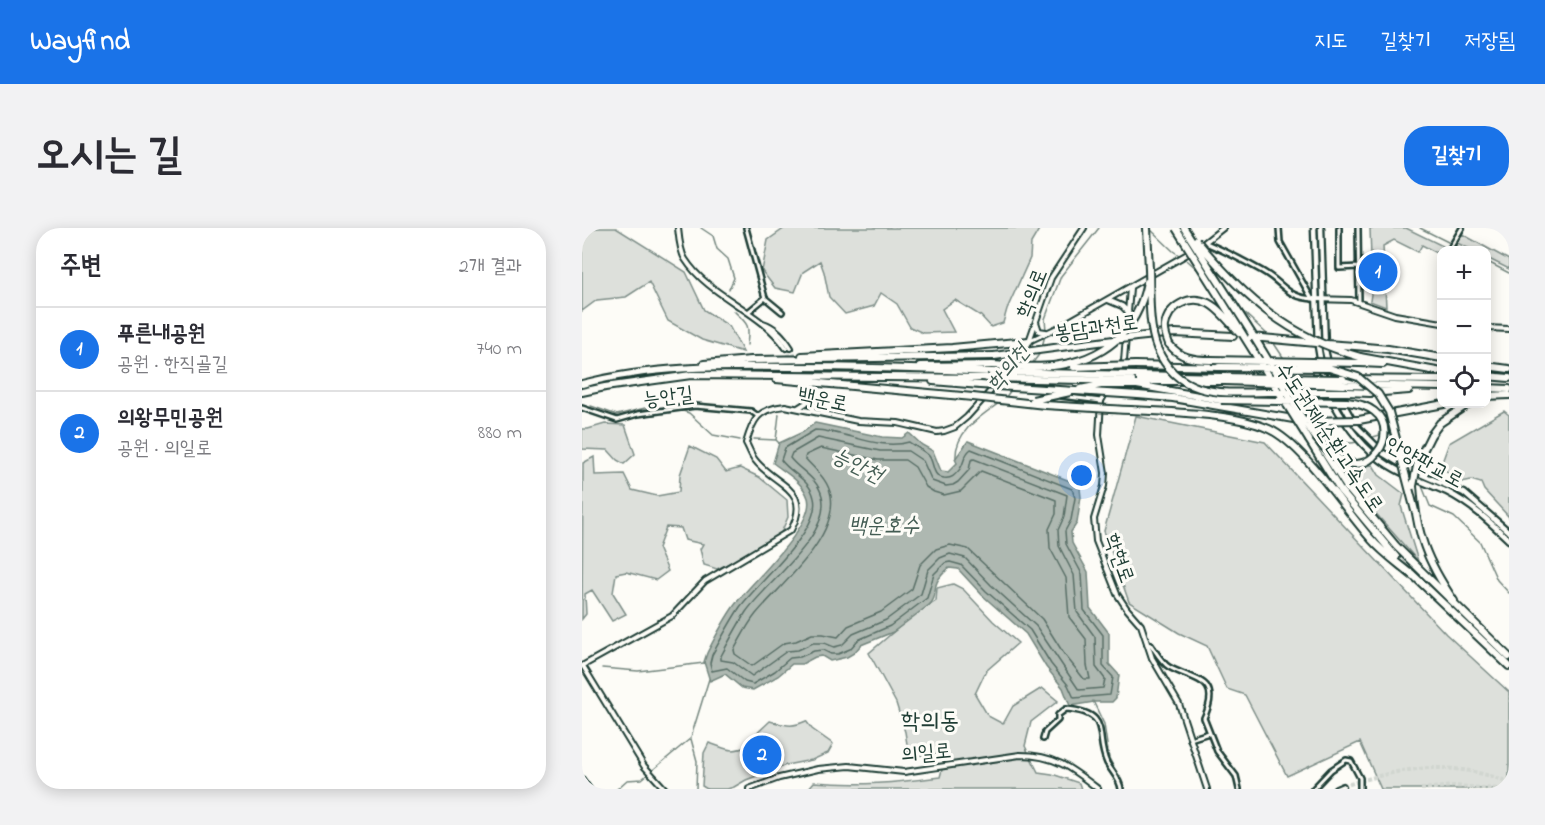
<!DOCTYPE html>
<html lang="ko">
<meta charset="utf-8">
<style>
body{margin:0;font-family:"Indie Flower","Poor Story",sans-serif;background:#f2f2f3;color:#2b2b33}
.controls{position:absolute;right:18px;top:18px;display:grid;overflow:hidden;border-radius:12px;box-shadow:0 3px 15px #0003}
.controls button{width:54px;height:54px;display:grid;place-items:center;padding:0;border:0;border-bottom:2px solid #e1e1e2;background:#fff;color:#2b2b33;font:30px sans-serif}
.you{position:absolute;left:500px;top:248px;width:21px;height:21px;margin:-15px;border:4px solid #fff;border-radius:50%;background:#1a73e8;box-shadow:0 0 0 9px #1a73e833}
.badge{display:grid;place-items:center;width:39px;height:39px;border-radius:50%;background:#1a73e8;color:#fff;font-size:20px;font-weight:700}
.pin{position:absolute;translate:-50% -50%;border:3px solid #fff;box-shadow:0 2px 6px #0006}
.list{margin:0;padding:0;list-style:none}
h2{display:flex;justify-content:space-between;align-items:center;height:78px;margin:0;padding:0 24px;font-size:26px}
h2 small{font-size:20px;font-weight:400;color:#7c7c81}
.list li{display:grid;grid-template-columns:39px 1fr auto;gap:18px;align-items:center;box-sizing:border-box;height:84px;padding:0 24px;border-top:2px solid #e1e1e2}
.list b{display:block;font-size:22px;white-space:nowrap}
.list p{margin:0;font-size:20px;white-space:nowrap;color:#7c7c81}
.list em{font-size:20px;font-style:normal;color:#7c7c81}
.icon{flex:none;width:33px;height:33px;fill:none;stroke:currentColor;stroke-width:2;stroke-linecap:round;stroke-linejoin:round}
.map{position:relative;flex:none;width:927px;height:561px;overflow:hidden;border-radius:24px}
header{display:flex;align-items:center;gap:36px;box-sizing:border-box;height:84px;padding:0 30px;background:#1a73e8;color:#fff}
header strong{font-size:28px}
nav{display:flex;gap:33px;margin-inline-start:auto;font-size:21px}
.intro{display:flex;align-items:center;justify-content:space-between;box-sizing:border-box;height:144px;padding:0 36px}
h1{margin:0;font-size:42px}
.button{padding:15px 27px;border-radius:24px;background:#1a73e8;color:#fff;font-size:21px;font-weight:700}
main{display:flex;gap:36px;padding:0 36px}
aside{flex:1;background:#fff;border-radius:24px;box-shadow:0 3px 15px #0003}
.map>svg:first-child{display:block}
</style>
<header>
<strong>Wayfind</strong>
<nav><a>지도</a><a>길찾기</a><a>저장됨</a></nav>
</header>
<div class="intro"><h1>오시는 길</h1><a class="button">길찾기</a></div>
<main>
<aside>
<h2>주변<small>2개 결과</small></h2>
<ul class="list">
<li><span class="badge">1</span><div><b>푸른내공원</b><p>공원 · 한직골길</p></div><em>740 m</em></li>
<li><span class="badge">2</span><div><b>의왕무민공원</b><p>공원 · 의일로</p></div><em>880 m</em></li>
</ul>
</aside>
<div class="map">
<svg width="927" height="561" viewBox="0 0 927 561">
<rect width="100%" height="100%" fill="#fdfcf7"/>
<filter id="ink" filterUnits="userSpaceOnUse"><feTurbulence type="fractalNoise" baseFrequency=".0167" numOctaves="2"/><feDisplacementMap in="SourceGraphic" scale="12" xChannelSelector="R" yChannelSelector="G"/><feConvolveMatrix kernelMatrix="1 2 1 2 8 2 1 2 1" color-interpolation-filters="sRGB"/></filter>
<g filter="url(#ink)">
<path fill="#dde0db" stroke="#7e8e88" stroke-width="1.5" d="M0,0h34l70,44 18,38 25,16 14,26 -41,-12 -34,-19 -19,-39 -23,15 -29,3 -15,11z
M203,0h255l-9,15 -1,15 -23,51 -4,14 -12,4 -10,-11 -26,-16 -13,9 12,23 -31,1 -13,-6 -13,-23 -16,-11 -7,13 -29,8 -16,-17 -5,-25 -4,-11 -17,11 -8,20 -20,-4 -13,-17 6,-31z
M788,0h36l41,20 -1,2h-4l-1,5 -19,-10 -4,7 -24,-12 -11,6 3,61 -16,-6 2,-13z
M880,6l47,26v9l-22,-11 -1,-8h-14l-15,-7z
M922,183l5,4v102l-25,-27 -3,-7 -10,-3 -14,3 -16,-18 8,-22z
M554,188l129,26 181,192 63,58v97h-128l-21,-47 -73,34 -42,-81 -18,-6 -20,-43 -28,-13 -50,-31 -25,-71z
M23,196l20,1 10,29 -11,10 -7,-4 -9,-10 -26,-1v-20h6z
M108,218l26,13 10,13 14,-4 19,9 28,23 1,17 -7,16 -38,24 -26,12 -13,-4 -4,-16 3,-5 -18,-4 -4,-12 -15,-1 -8,21 10,23 -12,9 -30,-8 -10,2 -3,19 13,21 -14,7 -20,-31 -7,4 1,20 -4,5 1,-156 11,-6 1,18 29,-1 8,16 25,6 22,-4 1,-17z
M755,232l18,7 18,-2 6,10 25,19 -3,12 17,55 -55,-62z
M371,356l10,5 30,32 25,22 -32,28 -11,23 13,22 15,8 10,-18 29,-18 16,13 -27,21 -6,24 13,26 14,2 27,9 2,6h-273l6,-7c45,4 81,1 126,-5l5,-18 -6,-5 -30,2 -4,-24 -9,-29 -27,-50 43,-37 24,-15 1,-13z
M188,493c16,4 21,7 36,0l6,8 21,15 -5,9 -16,7 -26,5 -40,15 -12,7 -7,2h-20l-5,-3 2,-33 5,-10c17,5 21,11 39,3l3,-7z"/>
<path fill="#aeb8b1" stroke="#75877f" stroke-width="1.5" d="M233,195l67,14 20,1 7,-5 13,12 11,6 8,20 7,1 9,-9 -2,-4 13,-18 107,42 5,5 1,9 -4,26 -6,9 1,11 16,29 2,36 19,25v31l10,11 -3,23 -4,4h-18l-24,4 -7,-18 -17,-21 -20,-33 -44,-39 -24,-26 -9,-1c-5,5 -11,9 -13,17 -2,9 0,14 -7,20l-36,27 -32,13 -7,8 -7,4 -17,4 -8,-5 -7,1 -13,7h-10l-14,12 -25,14 -11,-2 -17,-14 -15,7 -6,-19 3,-9c9,-17 18,-36 30,-51 16,-21 79,-78 71,-104 -5,-16 -22,-25 -35,-35l6,-20 24,-11z"/>
<g fill="none" stroke-linecap="round" stroke-linejoin="round">
<path stroke="#586e66" stroke-width="1.5" d="M233,202c31,1 64,21 94,12 5,4 17,10 20,14 6,8 2,20 15,22 8,1 11,-3 16,-9 5,-7 3,-14 11,-20l101,40 3,9 -4,22 -6,11 1,13 16,30 2,36 19,25v31l10,11 -3,18 -36,3 -6,-13 -17,-21 -21,-34 -44,-39 -25,-26 -11,-3 -5,1 -11,11 -7,24 -37,28 -32,14 -8,9 -12,5h-7l-8,-4 -9,1 -14,6 -10,1 -15,13 -22,13 -8,-2 -18,-14 -15,3 -2,-8 2,-8c9,-16 18,-33 28,-48 18,-25 82,-77 74,-109 -4,-19 -23,-24 -33,-38l4,-12z
M236,210l62,13h28l15,10 9,20 14,5 7,-1 5,-3 11,-12 2,-10 3,-1 93,36 -3,22 -6,13 1,16 15,29 3,37 18,25 1,30 9,12 -2,9 -24,2 -43,-64 -45,-41 -26,-27 -15,-4 -10,4 -12,12 -7,24 -35,26 -33,14 -11,11 -8,2 -10,-4h-11l-15,7 -11,1 -35,25 -19,-14 -12,-2v-4c8,-15 16,-30 25,-44 20,-29 86,-77 76,-116 -5,-19 -22,-25 -32,-38l2,-5z
M239,220l57,12h27l10,7 11,20 8,5 10,3 17,-4 20,-20 75,29v14l-7,15 1,19 16,30 3,39 17,22 1,26 3,14h-6l-20,-25 -22,-35 -74,-70 -18,-4 -14,4 -16,16 -8,24 -31,23 -33,14 -10,11 -15,-3h-11l-16,7 -12,2 -32,23 -17,-12 -1,-4c7,-12 13,-25 22,-36 25,-30 82,-76 75,-118 -3,-17 -16,-26 -26,-38l1,-3z"/>
<path stroke="#75877f" stroke-width="1.5" d="M119,0l12,8 4,13 11,10 6,19 -5,11
M567,0l24,23 15,10 12,11
M838,0l44,22
M904,33l23,12
M657,80l29,27
M152,83c14,13 16,14 13,34
M464,102l-1,-11 16,-43 38,-48
M691,114l12,18
M460,119l3,-12
M449,137l10,-13
M423,170l6,-8
M726,176l9,14
M9,178l26,9 28,-7 27,-1
M98,182l9,3 24,22 27,5
M739,196c9,12 20,22 36,18
M805,209l8,6
M788,210l13,-4
M172,211l22,1 3,3
M194,212l3,-26
M820,222l8,9 4,10
M374,231c-2,-26 23,-42 43,-56
M838,253l10,25 24,11 26,25 17,38 12,13
M20,440l36,3 66,-8
M511,473l11,23 5,34 16,31
M109,509l18,-58
M109,511l6,22 -1,28
M35,561l10,-9 15,-1 49,-41"/>
<path stroke="#d1d6d0" stroke-width="4" stroke-dasharray="4 2" stroke-linecap="butt" d="M204,120l6,13
M209,120l6,13
M761,558c64,-19 101,-27 166,-4
M839,561l33,-3 45,3"/>
<g stroke="#1f3d34" stroke-width="8">
<path id="street" d="M164,0l19,70
M697,0l1,14 32,57
M757,0v40l20,-1
M776,0l1,74
M624,15c19,8 38,18 56,28 23,13 24,27 53,28
M867,22l13,-22
M166,84l17,-14 17,14
M450,152l11,12 6,3
M479,168l40,5
M0,180l35,12 21,-6 57,-8 56,5 7,5
M565,416l4,1c5,7 11,18 18,22 24,14 54,10 35,51l13,33 19,25 3,13
M461,511l2,-7 13,-12v-5l8,-6c47,4 28,26 41,54 5,9 13,16 14,26
M608,511l19,-6
M731,561l18,-19 15,-10 5,1 9,17v11"/>
</g>
<g stroke="#1f3d34" stroke-width="8">
<path id="secondary" d="M96,0c1,10 2,23 7,31 25,39 76,51 101,89
M618,18l23,-18
M733,71l36,1 44,15 47,8
M526,72l14,6 7,7
M454,94l3,9 7,1
M181,95c13,4 21,14 28,25
M904,100l23,1
M447,113l30,-14 132,-75
M430,139l15,-20 24,-69 33,-50
M530,154l12,-21 6,-73
M223,161l7,17
M228,161l3,22
M523,166l-4,7 -2,34 6,38 -1,13 -10,33 2,22 21,53 10,15 14,16 11,33 27,46 28,85
M216,180l8,-5 2,-6
M0,438l90,-50 33,-35 86,-51c22,-42 -16,-44 -36,-70 -4,-5 -6,-12 -9,-17 7,-24 12,-34 39,-37l73,15 40,2 39,9 7,-1 11,-4 12,-10 28,-31
M1,438l61,100 21,23
M0,551l7,10
M167,561l30,-11 39,-9 31,-3 55,6 116,-17c35,0 51,13 78,34
M754,561l7,-3"/>
</g>
<g stroke="#1f3d34" stroke-width="9">
<path id="primary" d="M732,0l4,118 6,35
M739,0l4,122 7,31
M745,163c13,25 28,49 50,66 21,17 46,24 70,35 24,12 43,30 62,48
M754,163l19,34 28,28 26,16 55,24 45,39"/>
</g>
<g stroke="#1f3d34" stroke-width="10">
<path id="highway" d="M565,0l2,41
M554,109l39,-4 58,3
M587,116c11,14 24,16 42,16
M773,118l33,3 54,9
M220,128l150,-8 77,-7
M778,129l82,15
M778,135l23,1
M122,136l47,-4 243,-4
M553,137l84,2
M338,138l72,-1
M904,138l23,3
M554,147l87,2
M904,148l23,2
M194,151l197,18
M761,151l99,1
M351,153l47,4
M550,153h93
M0,156c68,-18 139,-18 208,-17 68,0 134,2 201,5
M555,157l84,15
M762,157l98,2
M904,160l23,1
M0,164l23,-5 86,-12 296,3
M765,164l23,1 39,-3
M556,167l35,3 126,22
M904,168l23,-1
M528,181c44,3 120,2 159,20 35,16 75,80 102,110 12,14 28,25 42,37
M777,192l85,-16
M849,207l9,-12 28,-19
M727,212l31,50 56,67
M739,219l25,39 50,60 113,111
M831,258c3,48 14,75 41,115
M829,345l98,93"/>
</g>
<use href="#street" stroke="#fdfcf7" stroke-width="3"/>
<use href="#secondary" stroke="#fdfcf7" stroke-width="4"/>
<use href="#primary" stroke="#fdfcf7" stroke-width="4.5"/>
<use href="#highway" stroke="#fdfcf7" stroke-width="6"/>
<g stroke="#1f3d34" stroke-width="10" stroke-linecap="butt">
<path id="highway-bridge" d="M594,0l133,212
M602,0c28,44 57,87 84,132 16,25 29,54 48,78 12,16 37,37 57,19 6,-6 10,-11 11,-19 4,-25 -18,-34 -37,-36l-126,-2
M614,12c49,58 90,96 164,117
M567,41c1,25 -1,56 8,79 21,50 66,45 111,44 27,0 53,0 79,0
M669,109l65,6
M587,116c-2,-6 -5,-12 -4,-18 3,-20 25,-32 43,-23 12,6 22,20 31,30
M744,116l29,2
M412,128l142,-19
M629,132l149,3
M410,137c20,1 41,3 61,1 50,-6 84,-33 94,-84
M492,139l61,-2
M637,139l110,1 29,9 20,17 11,18 26,99
M409,144l145,3
M641,149l120,2
M405,150l145,3
M643,153l119,4
M398,157l158,10
M498,161l21,-4h36
M391,169l72,8 65,4
M451,172l37,-8
M721,193l56,-1
M831,258l5,-25 13,-26"/>
</g>
<use href="#highway-bridge" stroke="#fdfcf7" stroke-width="6"/>
</g>
</g>
<g text-anchor="middle" stroke-width="6" stroke-linejoin="round" paint-order="stroke">
<g font-size="21" fill="#1f3d34" stroke="#fdfcf7">
<text transform="translate(449 65) rotate(-68)" y="7">학의로</text>
<text transform="translate(514 99) rotate(-8)" y="7">봉담과천로</text>
<text transform="translate(86 168) rotate(-7)" y="7">능안길</text>
<text transform="translate(241 171) rotate(12)" y="7">백운로</text>
<text transform="translate(748 209) rotate(56)" y="7">수도권제1순환고속도로</text>
<text transform="translate(843 234) rotate(28)" y="7">안양판교로</text>
<text transform="translate(538 330) rotate(70)" y="7">학현로</text>
<text transform="translate(344 524) rotate(-5)" y="7">의일로</text>
</g>
<g font-size="22" font-style="italic" fill="#435c53" stroke="#fdfcf7">
<text transform="translate(425 139) rotate(-52)" y="8">학의천</text>
<text transform="translate(276 236) rotate(26)" y="8">능안천</text>
<text x="302" y="304">백운호수</text>
</g>
<g font-size="24" fill="#1f3d34" stroke="#fdfcf7">
<text x="348" y="500">학의동</text>
</g>
</g>
</svg>
<div class="controls">
<button>+</button>
<button>−</button>
<button><svg class="icon" aria-label="locate" viewBox="0 0 24 24"><circle cx="12" cy="12" r="6"/><path d="M12 2v4M12 18v4M2 12h4M18 12h4"/></svg></button>
</div>
<div class="you"></div>
<div class="pin badge" style="left:796px;top:44px">1</div>
<div class="pin badge" style="left:180px;top:527px">2</div>
</div>
</main>
